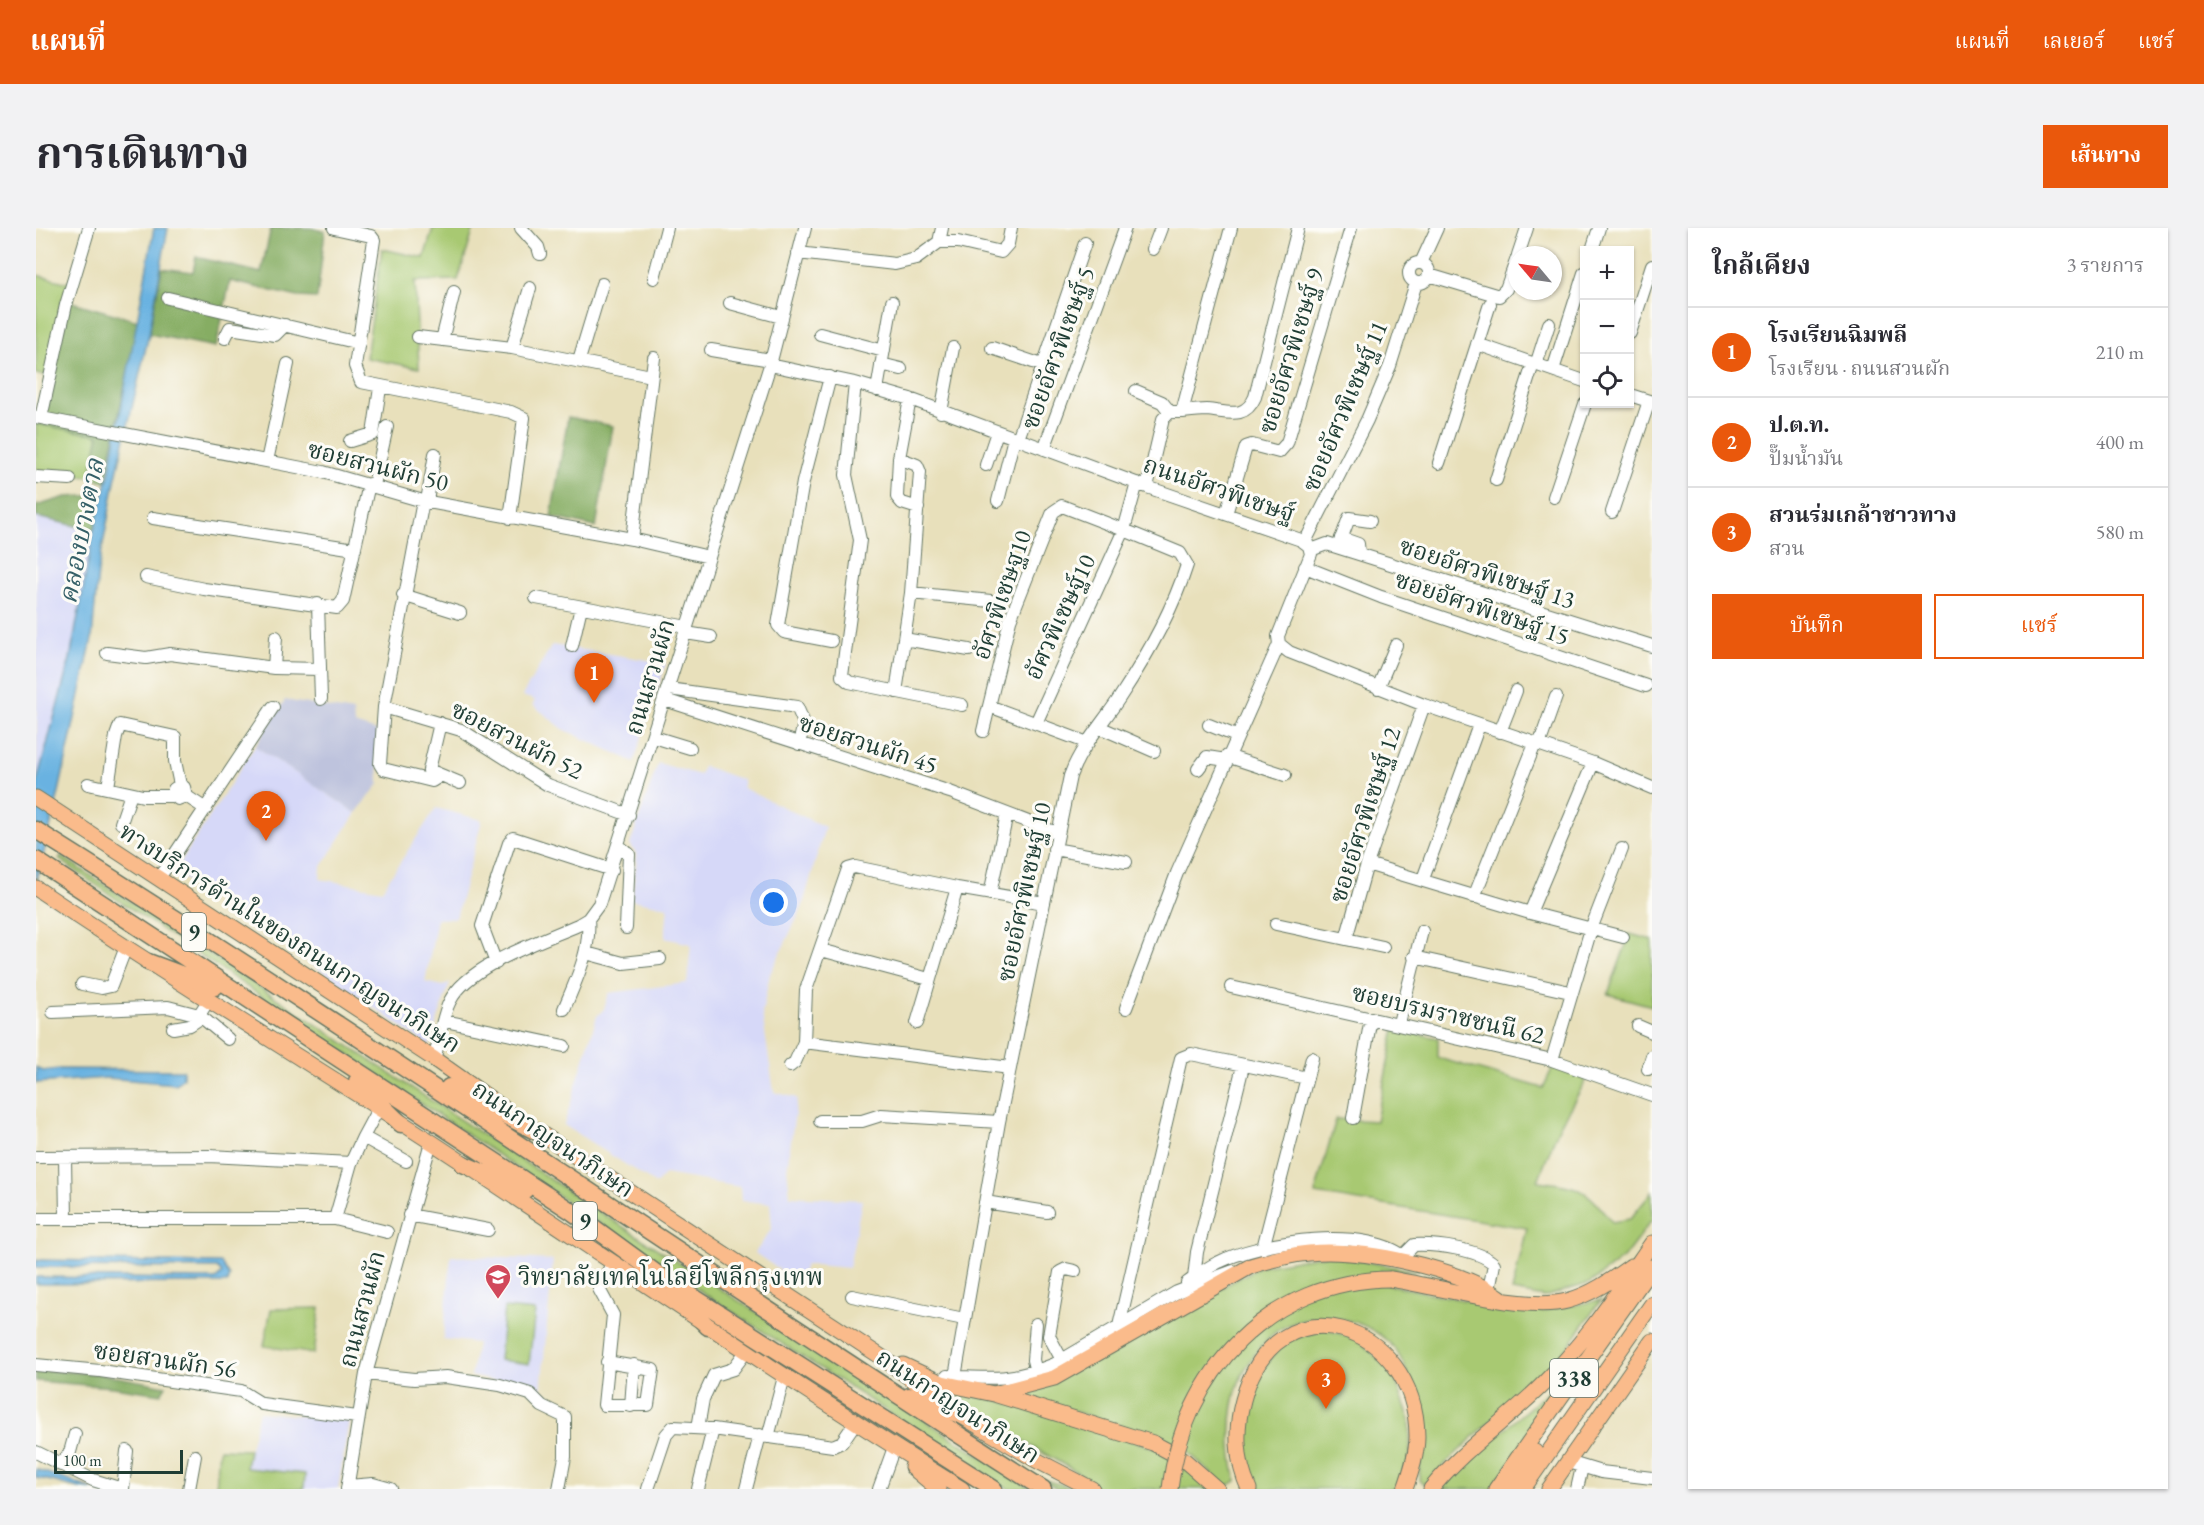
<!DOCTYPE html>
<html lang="th">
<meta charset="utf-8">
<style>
body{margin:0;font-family:"EB Garamond","Noto Serif Thai",serif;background:#f2f2f3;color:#2b2b33}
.controls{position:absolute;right:18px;top:18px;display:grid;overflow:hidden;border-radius:0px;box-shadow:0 2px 4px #0004}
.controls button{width:54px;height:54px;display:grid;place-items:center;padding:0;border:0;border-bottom:2px solid #e1e1e2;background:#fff;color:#2b2b33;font:30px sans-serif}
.compass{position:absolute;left:1472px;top:18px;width:54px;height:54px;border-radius:50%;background:#fff;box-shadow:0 2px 4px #0004;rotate:299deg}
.scale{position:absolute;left:18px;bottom:15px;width:129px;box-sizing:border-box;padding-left:6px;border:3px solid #1f3d34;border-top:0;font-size:16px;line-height:21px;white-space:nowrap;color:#1f3d34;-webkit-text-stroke:4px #fdfcf7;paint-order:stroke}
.you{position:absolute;left:738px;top:675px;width:21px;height:21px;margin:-15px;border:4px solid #fff;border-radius:50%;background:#1a73e8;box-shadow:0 0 0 9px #1a73e833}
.badge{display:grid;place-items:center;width:39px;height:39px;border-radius:50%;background:#ea580c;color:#fff;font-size:20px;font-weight:700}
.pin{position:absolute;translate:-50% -50px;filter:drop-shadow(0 2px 3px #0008)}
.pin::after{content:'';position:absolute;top:32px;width:21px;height:18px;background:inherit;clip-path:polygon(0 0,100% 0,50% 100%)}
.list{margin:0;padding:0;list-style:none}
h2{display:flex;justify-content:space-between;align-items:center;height:78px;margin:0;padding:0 24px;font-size:26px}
h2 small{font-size:20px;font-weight:400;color:#7c7c81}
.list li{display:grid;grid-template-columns:39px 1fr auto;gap:18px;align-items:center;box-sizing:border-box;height:90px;padding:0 24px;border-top:2px solid #e1e1e2}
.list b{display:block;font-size:22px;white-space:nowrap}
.list p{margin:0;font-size:20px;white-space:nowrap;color:#7c7c81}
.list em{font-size:20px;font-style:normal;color:#7c7c81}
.actions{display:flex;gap:12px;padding:18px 24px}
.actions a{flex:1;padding:14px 0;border:2px solid #ea580c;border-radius:0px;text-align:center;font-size:21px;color:#ea580c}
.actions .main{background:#ea580c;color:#fff}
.icon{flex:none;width:33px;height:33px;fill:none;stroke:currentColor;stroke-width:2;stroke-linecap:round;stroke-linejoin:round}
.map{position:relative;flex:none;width:1616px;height:1261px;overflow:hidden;border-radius:0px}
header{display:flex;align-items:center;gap:36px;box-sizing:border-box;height:84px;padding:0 30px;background:#ea580c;color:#fff}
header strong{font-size:28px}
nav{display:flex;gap:33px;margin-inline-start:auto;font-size:21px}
.intro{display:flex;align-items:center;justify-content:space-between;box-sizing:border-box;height:144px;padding:0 36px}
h1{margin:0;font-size:42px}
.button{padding:15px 27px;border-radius:0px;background:#ea580c;color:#fff;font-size:21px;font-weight:700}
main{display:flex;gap:36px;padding:0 36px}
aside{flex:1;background:#fff;border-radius:0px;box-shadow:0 2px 4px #0004}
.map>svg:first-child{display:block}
</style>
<header>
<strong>แผนที่</strong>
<nav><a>แผนที่</a><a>เลเยอร์</a><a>แชร์</a></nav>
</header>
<div class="intro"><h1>การเดินทาง</h1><a class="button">เส้นทาง</a></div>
<main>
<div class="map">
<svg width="1616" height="1261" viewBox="0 0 1616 1261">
<rect width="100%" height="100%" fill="#fdfcf7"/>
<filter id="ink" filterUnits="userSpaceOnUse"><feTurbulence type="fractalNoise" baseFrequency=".0167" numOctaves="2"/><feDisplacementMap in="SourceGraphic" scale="12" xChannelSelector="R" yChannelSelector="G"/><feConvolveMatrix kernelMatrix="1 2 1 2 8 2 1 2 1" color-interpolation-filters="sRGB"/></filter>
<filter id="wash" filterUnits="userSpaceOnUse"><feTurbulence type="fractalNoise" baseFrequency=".008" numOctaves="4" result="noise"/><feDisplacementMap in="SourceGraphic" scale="24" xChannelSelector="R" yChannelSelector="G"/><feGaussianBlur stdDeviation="1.35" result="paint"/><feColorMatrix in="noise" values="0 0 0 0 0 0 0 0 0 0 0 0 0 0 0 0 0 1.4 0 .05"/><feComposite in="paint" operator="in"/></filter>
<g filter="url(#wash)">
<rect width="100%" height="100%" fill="#e8e0bb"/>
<path fill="#d6d8f8" d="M0,289l58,13 -24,129 -33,122z
M516,417l114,18 -32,99 -71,-33 -30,-24 2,-5 -13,-4z
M219,518l101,67 -35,55 -1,11 62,11 54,-82 46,12 -26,98 -19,1 -12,63 18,4 7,-4 -21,64 -160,-112 -95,-62z
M622,535l42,12 3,-9 40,14v8l82,39 -23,81 -32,66 -8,39 12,79 23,6 -10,71 3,27 72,4 -13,68 -43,-4 -9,18 -42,-29 17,-25 -2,-25 -29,-2 -1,-14 -75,-13 -9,10 -92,-59 33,-109 7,-7 5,-16 78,-10 4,-39 -26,-6 3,-31 -36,-7 5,-45 -7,-11z
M415,1028l102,4 -12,131 -70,-15 6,-33 -34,-4z
M223,1184l90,9 -11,68h-34l1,-15 -60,-6z"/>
<path fill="#bec3dd" d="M249,472l68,12 1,12 23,7 2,53 -23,29 -101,-67z"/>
<path fill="#a8c972" stroke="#648353" stroke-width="1.5" d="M397,0h41l-16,52 -43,1 4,87 -53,-10 16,-109 42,9z
M0,47l33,8 -24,93 -9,-2z
M0,196l63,11 -9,42 -54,-5z
M25,628l542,358 429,275h-24l-300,-193 -590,-396 -59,-41z
M1594,706l22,6v66l-44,-12z
M1359,801l43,9v20l105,30 10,-21 35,10 -29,50 -21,54c43,6 47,6 74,41l18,-3 22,-27v28l-28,37 -34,26 -46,14 -32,-6 15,-63 -212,-34 21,-75 40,2z
M1291,1027l90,16 -37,-1 5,14 112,23 46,4 58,-11 -34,48 -143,136 -5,-4c1,-20 5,-43 3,-64 0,-11 -7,-24 -11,-34 -6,-16 -13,-33 -26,-43 -29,-25 -78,-29 -111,-6 -13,10 -29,34 -35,49 -12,33 -10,66 -3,99l-10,6 -39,-36 -47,-19 -118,-37 22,-9 217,-120z
M284,1080l-6,46 -50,-8 7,-37z
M468,1080l31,3 -6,53 -30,-4z
M1288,1101l34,10 35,35 17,46v35l-11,34h-145l-11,-35 4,-55 25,-43 15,-15z
M1544,1135l-88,126h-51c43,-46 93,-83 139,-126z
M915,1165l43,6 168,51 49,39h-153l-17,-10 28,8 13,-12 -51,-29z
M183,1221l30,1 -3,18 59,6 -1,15h-88z"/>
<path fill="#86ad64" stroke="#52754c" stroke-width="1.5" d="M235,0h39l15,3 -8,67 -19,-1 -68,-16 -14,66 -67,-13 13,-66 31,4 3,-15 65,16z
M26,71l76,22 -33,161 -15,-5 9,-42 -63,-11z
M532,189l45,9 -17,101 -45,-10z
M65,267l-7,35 -58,-13v-11l30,-9z
M0,1142l65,4 65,12 -5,8 -48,-7 -77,-6z"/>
<path fill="#69b2e1" stroke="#44788a" stroke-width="1.5" d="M118,0h14l-19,106 -34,147 -17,90 -6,68 -33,153 -23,92 1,-103 33,-122 24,-129 15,-56z
M0,839l6,4 18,-2 123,1v8l-7,6 -69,-6 -71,5z
M0,1032l185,3 8,13 -2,7 -191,1v-7l180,2 6,-6 -5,-5 -181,-1z
M0,1241l56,20c-21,0 -36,-9 -56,-11z"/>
</g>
<g filter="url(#ink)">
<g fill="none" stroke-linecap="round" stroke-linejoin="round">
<g stroke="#657663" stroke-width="14">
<path id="minor" d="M298,0l37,8 3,4 -19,126 6,16 150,30 13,6 -14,100
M485,0l17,19 2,7
M903,14l3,-14
M1117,21l8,-21
M1556,22l7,-22
M762,25l97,11 21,-5 23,-17h19l43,10 7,-8 3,-16
M1482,27l9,-27
M1373 45a10 10 0 1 1 20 0a10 10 0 1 1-20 0Z
M1385,35l16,-35
M1393,47l70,21 7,-7 11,-31
M618,50l13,-50
M132,70l191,45
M694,75l51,14
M1594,105l22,-68
M784,106l64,17
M382,109l94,11 139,28
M189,110l5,-10 45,7 10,-10
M406,112l12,-48
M1441,116l107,37
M476,120l18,-60
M956,120l50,17
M675,122l60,10
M543,132l23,-76
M845,136l20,5
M734,137l85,18 55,16 237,88 154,53 8,6 2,8 -33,82 1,8 10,8 135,53 169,58 59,25
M1500,137l13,-41
M1517,142l31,-97
M794,149l-27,105 -25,143 6,7 47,9
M819,155l-9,92 14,65 -18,136 7,6 113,23
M841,162l15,-88
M1100,163l26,11 8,10
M1594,167l22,7
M905,184l12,-64
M1146,184c9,-1 17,-2 25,-2 21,2 38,10 48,-13l43,-169
M0,189l287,55 100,29 209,38 77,18
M5,190l25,-113 23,-77
M982,211l67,-196
M314,213l23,-7 7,-46
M1008,221l81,-221
M863,230l-2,39 5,6 16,5
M231,233l21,-97
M1403,235l51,-159
M950,237l11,-33
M0,249l34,2
M1460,252l37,-116
M338,257l13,-58
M1111,259l16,-68 7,-7h12l49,-184
M1518,269l31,-93
M387,273l-39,206 -4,57 3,5 49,12 8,-5
M391,273l8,-47
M962,273l16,-63
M1576,284l37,-111
M1190,286l20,-67 6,-2 27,7 8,-9 64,-215
M117,290l202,31
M1305,310l17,6 1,9
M596,311l22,-181
M1269,314l62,-122 23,-54 26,-83
M1302,319l11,-29 21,3
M1275,322l16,-6 325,102
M1269,339l76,30 265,89
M110,349l58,12 133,19 6,-7 26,-117
M875,365l80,8
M367,367l57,18
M500,370l151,29
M282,376l3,95
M650,405l25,4
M868,411l65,11
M536,418l9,-39
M71,425l39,5 24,-4 104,14 46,1
M238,440l2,-31
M1342,460l18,-43
M633,461l128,18 7,16 -5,21
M860,464l15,-99 9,-121 -3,-7 -18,-7 11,-59
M629,472l285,92 107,41
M953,478l99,37
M348,479l77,23 87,55 81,30
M404,495l-11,47 31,13
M1173,497l27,11
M1063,499l55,24
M947,503l27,-111 43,-108 9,-6 62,24 -88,193
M1464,504l16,-41
M618,509l36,11
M1503,517l17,-48
M1191,528l58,19
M1162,541l9,-12 19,3
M52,556l55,12h31
M72,559l8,-51 4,-11 55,12v24l5,24
M150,568l-8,3 -5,-5 1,-5 6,-4 4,2 2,9 20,13
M85,595l10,-29
M583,618l10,8 -3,74
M1018,621l72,13
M1331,636l163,49 93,24
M123,650l114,-171
M1387,651l56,-154
M954,666l17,-80
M1438,669l61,-153
M1494,685l63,-150
M1240,696l107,23
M1310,711l21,-75 57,-159
M785,722l108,29
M550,725l37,10 37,-4
M1378,729l156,35
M460,735l-14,-37 27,-83 4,-5 99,32
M46,756l20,4 9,-2 15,-39
M1195,759l321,73 100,35
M1090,780l51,-135 102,-229
M528,781c12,-29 27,-58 24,-90
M17,784l115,-5 31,8 9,-14
M163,787l29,24
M409,793l119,25
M881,795l40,-135
M1363,795l23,-92
M1602,798l14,6
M137,800l17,-3 12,-8
M768,814l206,26
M398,831c6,-18 7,-41 16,-58 18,-36 92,-60 128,-76l10,-6 11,-15 171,-539 35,-137
M1516,832l39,-131 31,-80
M754,838l5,-4 9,-20 2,-52 42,-121 7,-2 102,21 87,15
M1612,841l4,-13
M342,881l-15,28 43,24
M1317,890l18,-100
M784,893h42l19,-6 118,7
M0,929l173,-1 142,7
M29,929l1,62
M949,974l62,10
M373,987l79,15
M0,991h299l52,13
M299,991l16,-56 12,-26
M1227,1020l49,-190
M1367,1028l11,-11c21,-1 65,4 80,19l-5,26
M1158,1050l3,-26 46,-186
M1151,1055c10,-7 19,-15 30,-20 44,-22 152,-39 191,-3
M816,1068l112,23
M1083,1098l62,-268 10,-4 116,24
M1026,1132l-13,-24 11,-64 6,-3 9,2
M571,1134l46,8 -5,35h-44l9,-90 -14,-26 13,-25
M0,1137l64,6 141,20 21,13 95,13
M1000,1144l-3,-12 3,-36
M330,1146l48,5 32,-2 54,8 30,9 12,12 23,11v40l-6,32
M911,1148c44,3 66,5 108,-12l122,-72 56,-21
M919,1149l44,-255 71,-346c11,-30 33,-53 50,-79 27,-41 52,-85 67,-132l-7,-12 -56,-23 13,-47
M595,1178l3,-41
M662,1200l5,-29 11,-24 19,-6 13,-17
M732,1209l16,-60
M0,1224l57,28 29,9
M1532,1234l33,10 51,6
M25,1237l9,-13 5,-18
M312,1258l25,-2 18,5
M87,1261l4,-38
M153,1261l6,-33
M311,1261l19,-115 65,-232
M612,1261l18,-54 7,-8 40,2 120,17 9,-4 13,-19
M662,1261l15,-60
M710,1261l14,-54
M843,1261l14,-39
M1541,1261l5,-22"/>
</g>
<g stroke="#657663" stroke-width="17">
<path id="major" d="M0,570l398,261 72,51
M0,660c130,88 265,169 397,255 176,116 350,235 529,346
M492,897l352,231 80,59 76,45 56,29
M1354,1051c46,7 135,33 177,22 25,-7 43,-20 64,-35
M867,1137l39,18 52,11 60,-16 197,-112c19,-6 38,-11 58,-13 52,-5 150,15 192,45
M961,1167l156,48 30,16 34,30
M876,1239l26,22
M1213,1261c-13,-28 -14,-60 -6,-89 33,-124 173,-77 174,36 0,18 -6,36 -12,53
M1395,1261c32,-40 75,-68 111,-104 43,-42 76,-93 110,-142
M1460,1261l156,-222
M1473,1261l26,-37
M1487,1261l129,-185
M1513,1261l103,-148"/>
</g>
<g stroke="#657663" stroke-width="19">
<path id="highway" d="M0,602c340,213 669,443 1007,659
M0,632l535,351 85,62 338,216
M112,734l67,25
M321,853l44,43
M413,859l88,45
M427,936l62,26
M639,1065l33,34
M873,1168l51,19"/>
</g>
<use href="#minor" stroke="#fff" stroke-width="12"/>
<use href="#major" stroke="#fabb8b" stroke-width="15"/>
<use href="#highway" stroke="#fabb8b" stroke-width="16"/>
<g stroke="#657663" stroke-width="17" stroke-linecap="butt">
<path id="major-bridge" d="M1134,1261c13,-117 100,-209 220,-210"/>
</g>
<use href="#major-bridge" stroke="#fabb8b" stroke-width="15"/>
</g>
</g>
<defs>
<g id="university-pin" transform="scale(1.35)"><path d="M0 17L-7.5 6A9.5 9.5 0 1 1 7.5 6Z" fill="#d1495b" stroke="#fdfcf7"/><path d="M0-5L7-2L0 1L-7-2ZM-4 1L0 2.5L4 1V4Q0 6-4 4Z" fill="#fff"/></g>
</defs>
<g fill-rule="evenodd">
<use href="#university-pin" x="462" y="1049"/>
</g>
<g text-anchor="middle" stroke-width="6" stroke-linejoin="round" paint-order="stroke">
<g fill="#fdfcf7" stroke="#62766e" stroke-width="1.5">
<rect x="146" y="685" width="24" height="38" rx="4.5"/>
<rect x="537" y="974" width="24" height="38" rx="4.5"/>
<rect x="1514" y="1131" width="48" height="38" rx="4.5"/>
</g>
<g font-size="22" font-weight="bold" fill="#1f3d34">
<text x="158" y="712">9</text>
<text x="549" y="1001">9</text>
<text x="1538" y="1158">338</text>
</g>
<g font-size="24" fill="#1f3d34" stroke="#fdfcf7">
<text transform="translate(1022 120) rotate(-70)" y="8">ซอยอัศวพิเชษฐ์ 5</text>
<text transform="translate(1255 123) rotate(-73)" y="8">ซอยอัศวพิเชษฐ์ 9</text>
<text transform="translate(1309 178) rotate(-67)" y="8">ซอยอัศวพิเชษฐ์ 11</text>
<text transform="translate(342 238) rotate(14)" y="8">ซอยสวนผัก 50</text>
<text transform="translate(1183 261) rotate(19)" y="8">ถนนอัศวพิเชษฐ์</text>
<text transform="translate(1451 345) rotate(18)" y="8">ซอยอัศวพิเชษฐ์ 13</text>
<text transform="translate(966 367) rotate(-71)" y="8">อัศวพิเชษฐ10</text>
<text transform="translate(1446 380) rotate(19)" y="8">ซอยอัศวพิเชษฐ์ 15</text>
<text transform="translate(1024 389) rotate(-65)" y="8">อัศวพิเชษฐ์10</text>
<text transform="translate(614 449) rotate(-73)" y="8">ถนนสวนผัก</text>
<text transform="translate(481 512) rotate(27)" y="8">ซอยสวนผัก 52</text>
<text transform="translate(832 516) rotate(18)" y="8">ซอยสวนผัก 45</text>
<text transform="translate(1329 587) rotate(-72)" y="8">ซอยอัศวพิเชษฐ์ 12</text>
<text transform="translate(988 664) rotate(-78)" y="8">ซอยอัศวพิเชษฐ์ 10</text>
<text transform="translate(254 710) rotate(33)" y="8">ทางบริการด้านในของถนนกาญจนาภิเษก</text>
<text transform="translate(1412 786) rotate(13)" y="8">ซอยบรมราชชนนี 62</text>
<text transform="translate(517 911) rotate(34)" y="8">ถนนกาญจนาภิเษก</text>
<text transform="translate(326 1081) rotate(-75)" y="8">ถนนสวนผัก</text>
<text transform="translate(129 1132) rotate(8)" y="8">ซอยสวนผัก 56</text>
<text transform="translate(922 1178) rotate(33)" y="8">ถนนกาญจนาภิเษก</text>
</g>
<g font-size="24" fill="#1f3d34" stroke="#fdfcf7" text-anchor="start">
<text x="482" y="1057">วิทยาลัยเทคโนโลยีโพลีกรุงเทพ</text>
</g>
<g font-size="26" font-style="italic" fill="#356068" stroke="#fdfcf7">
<text transform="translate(45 303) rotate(-79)" y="9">คลองบางตาล</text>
</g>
</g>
</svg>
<div class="controls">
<button>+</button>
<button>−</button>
<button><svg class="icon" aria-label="locate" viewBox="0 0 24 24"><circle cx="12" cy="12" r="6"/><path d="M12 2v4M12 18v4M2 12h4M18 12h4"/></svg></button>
</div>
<svg class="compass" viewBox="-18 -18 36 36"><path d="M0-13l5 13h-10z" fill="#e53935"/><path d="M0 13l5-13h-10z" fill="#7c7c81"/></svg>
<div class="scale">100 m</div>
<div class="you"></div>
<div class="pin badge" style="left:558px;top:475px">1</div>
<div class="pin badge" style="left:230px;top:613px">2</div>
<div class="pin badge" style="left:1290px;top:1181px">3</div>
</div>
<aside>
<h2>ใกล้เคียง<small>3 รายการ</small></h2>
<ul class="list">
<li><span class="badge">1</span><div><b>โรงเรียนฉิมพลี</b><p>โรงเรียน · ถนนสวนผัก</p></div><em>210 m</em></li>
<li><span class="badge">2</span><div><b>ป.ต.ท.</b><p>ปั๊มน้ำมัน</p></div><em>400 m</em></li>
<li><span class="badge">3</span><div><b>สวนร่มเกล้าชาวทาง</b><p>สวน</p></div><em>580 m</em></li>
</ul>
<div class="actions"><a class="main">บันทึก</a><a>แชร์</a></div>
</aside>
</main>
